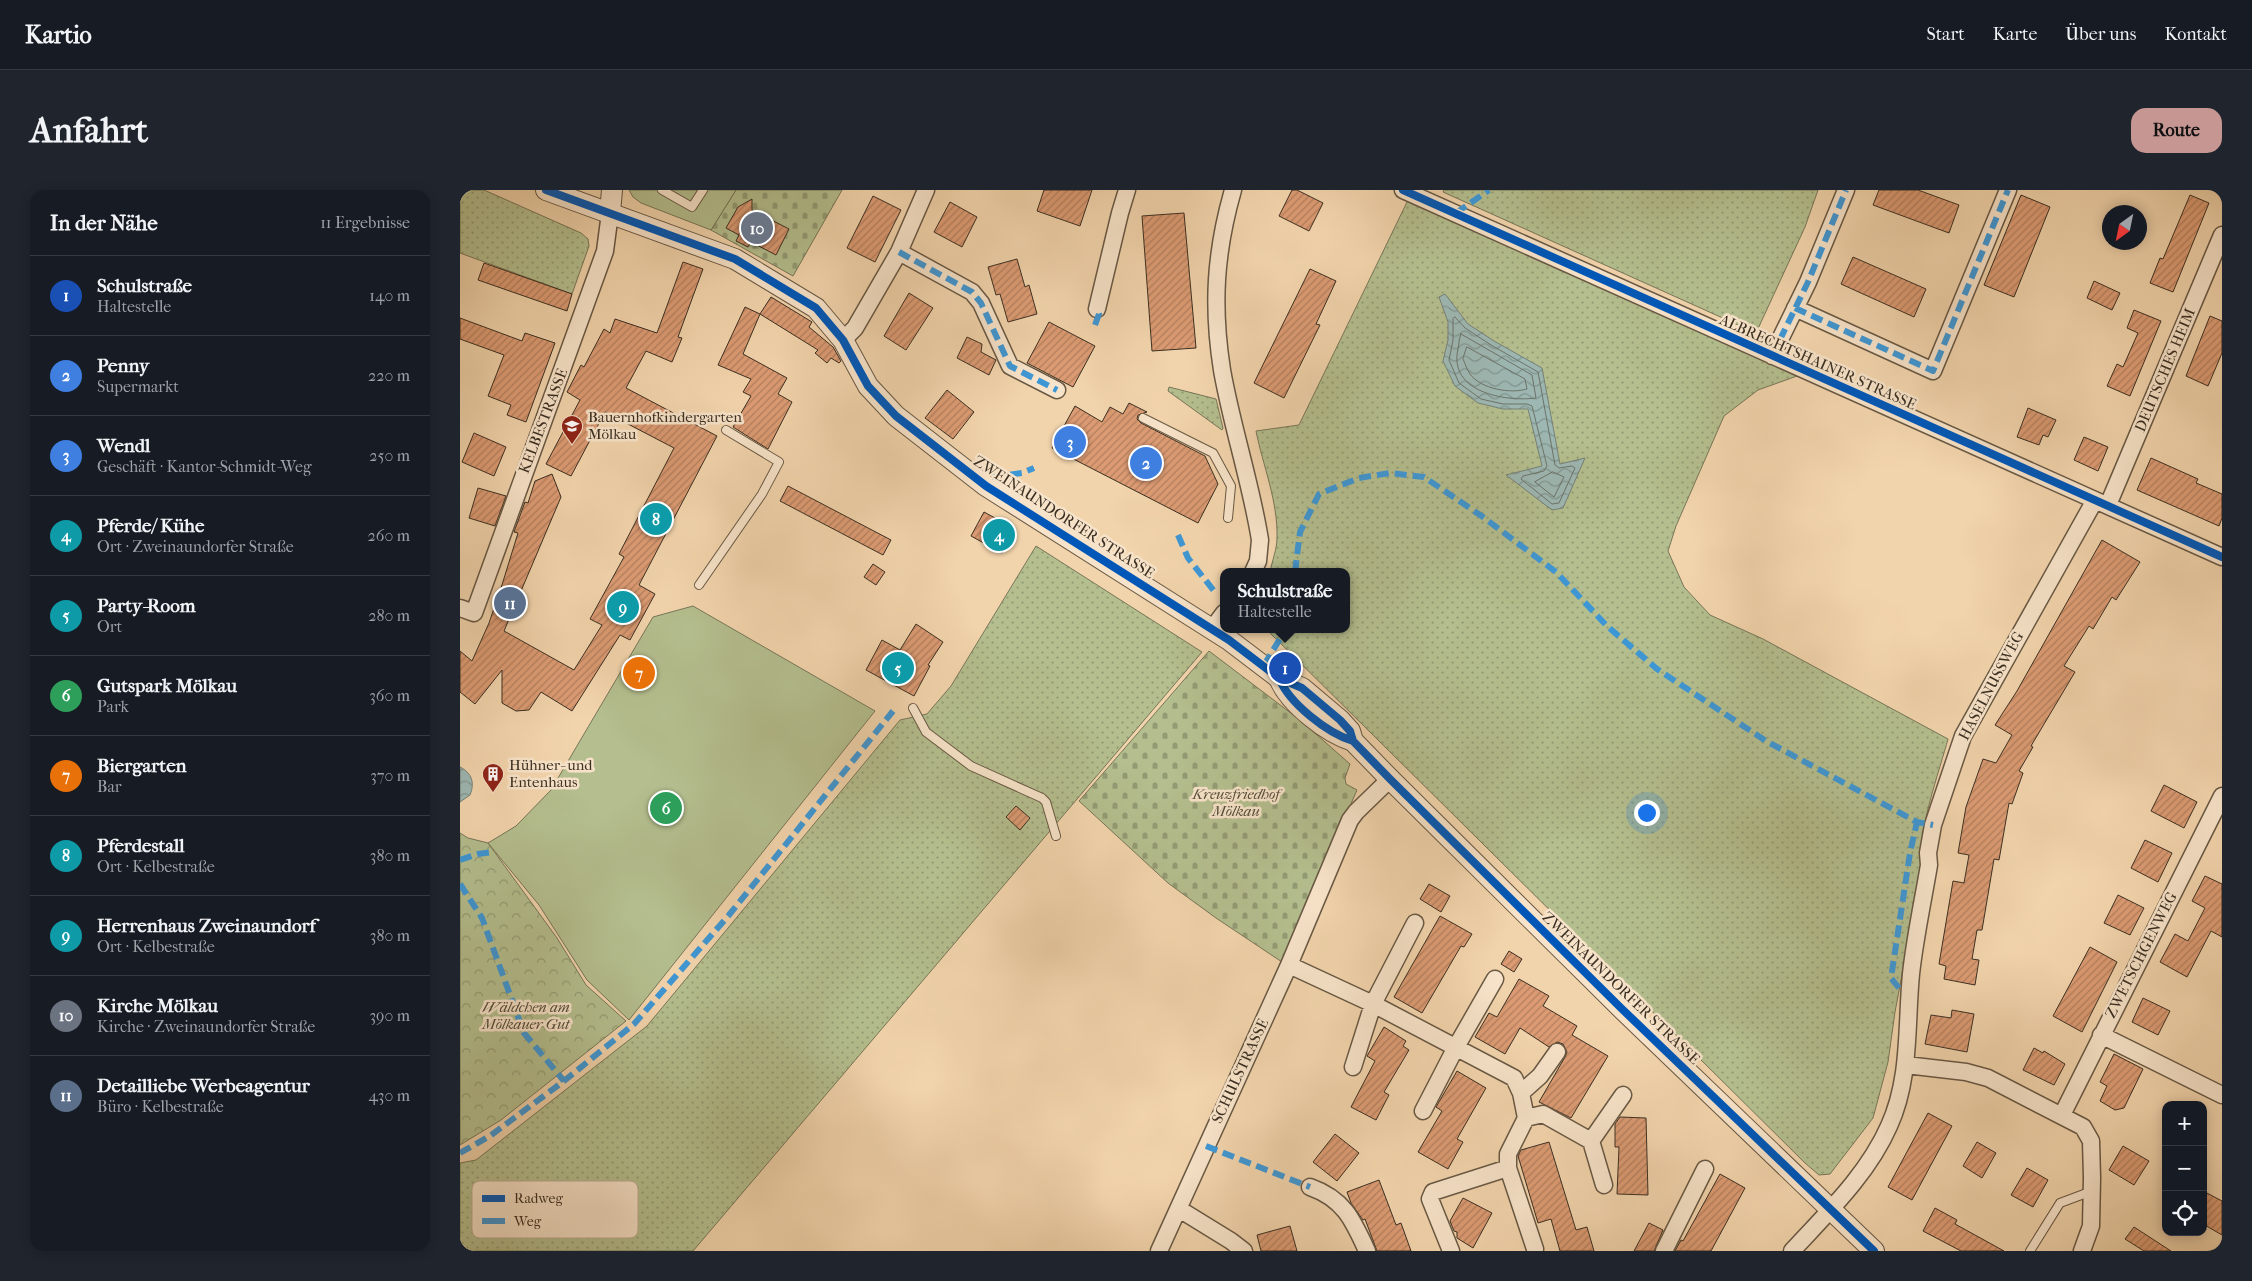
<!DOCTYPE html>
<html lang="de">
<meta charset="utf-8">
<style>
body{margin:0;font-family:"IM FELL French Canon",serif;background:#20242c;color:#f1f3f6}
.controls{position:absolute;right:15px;bottom:15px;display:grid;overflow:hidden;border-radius:10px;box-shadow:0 2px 12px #0003}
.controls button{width:45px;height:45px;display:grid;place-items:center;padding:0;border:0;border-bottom:1px solid #363941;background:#171b24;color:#f1f3f6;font:25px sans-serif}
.compass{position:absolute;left:1642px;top:15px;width:45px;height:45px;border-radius:50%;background:#171b24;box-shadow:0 2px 12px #0003;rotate:213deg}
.you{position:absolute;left:1186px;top:622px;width:18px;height:18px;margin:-12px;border:4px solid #fff;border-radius:50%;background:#1a73e8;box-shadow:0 0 0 8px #1a73e833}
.badge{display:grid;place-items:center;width:32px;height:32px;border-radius:50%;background:#c59692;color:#fff;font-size:16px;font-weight:700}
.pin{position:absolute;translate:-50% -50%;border:2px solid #fff;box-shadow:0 1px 5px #0006}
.popup{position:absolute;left:760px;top:378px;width:130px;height:65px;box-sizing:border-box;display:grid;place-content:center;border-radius:10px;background:#171b24;filter:drop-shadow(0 1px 4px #0005);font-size:16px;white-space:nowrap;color:#9ea1a6}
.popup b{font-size:19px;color:#f1f3f6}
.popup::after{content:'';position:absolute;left:50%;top:100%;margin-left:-10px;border:10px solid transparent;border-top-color:#171b24}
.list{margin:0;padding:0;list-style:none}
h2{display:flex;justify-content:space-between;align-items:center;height:65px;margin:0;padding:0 20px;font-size:21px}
h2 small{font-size:16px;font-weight:400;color:#9ea1a6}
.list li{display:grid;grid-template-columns:32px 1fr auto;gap:15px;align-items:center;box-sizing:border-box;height:80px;padding:0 20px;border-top:1px solid #363941}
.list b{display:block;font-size:19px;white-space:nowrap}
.list p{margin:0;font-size:16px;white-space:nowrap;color:#9ea1a6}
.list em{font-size:16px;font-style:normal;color:#9ea1a6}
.icon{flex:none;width:28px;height:28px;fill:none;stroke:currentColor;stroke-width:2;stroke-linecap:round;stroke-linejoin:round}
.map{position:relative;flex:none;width:1762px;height:1061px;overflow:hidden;border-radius:15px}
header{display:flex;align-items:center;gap:30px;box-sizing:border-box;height:70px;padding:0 25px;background:#171b24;border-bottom:1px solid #363941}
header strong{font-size:24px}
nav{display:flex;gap:28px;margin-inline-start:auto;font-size:18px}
.intro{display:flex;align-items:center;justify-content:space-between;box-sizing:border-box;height:120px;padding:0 30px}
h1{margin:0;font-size:35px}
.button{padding:12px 22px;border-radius:15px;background:#c59692;color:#111;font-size:18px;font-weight:700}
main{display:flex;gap:30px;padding:0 30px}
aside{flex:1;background:#171b24;border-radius:15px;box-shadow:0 2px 12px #0003}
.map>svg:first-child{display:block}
</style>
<header>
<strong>Kartio</strong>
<nav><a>Start</a><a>Karte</a><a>Über uns</a><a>Kontakt</a></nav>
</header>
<div class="intro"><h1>Anfahrt</h1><a class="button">Route</a></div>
<main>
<aside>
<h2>In der Nähe<small>11 Ergebnisse</small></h2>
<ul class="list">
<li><span class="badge" style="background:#1a4fb4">1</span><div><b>Schulstraße</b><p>Haltestelle</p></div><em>140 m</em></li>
<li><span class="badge" style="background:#3f7fe0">2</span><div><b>Penny</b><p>Supermarkt</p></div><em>220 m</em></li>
<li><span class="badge" style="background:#3f7fe0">3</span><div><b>Wendl</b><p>Geschäft · Kantor-Schmidt-Weg</p></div><em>250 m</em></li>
<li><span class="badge" style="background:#0f9aa8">4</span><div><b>Pferde/ Kühe</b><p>Ort · Zweinaundorfer Straße</p></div><em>260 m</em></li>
<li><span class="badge" style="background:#0f9aa8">5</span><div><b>Party-Room</b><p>Ort</p></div><em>280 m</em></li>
<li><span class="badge" style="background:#2e9e5b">6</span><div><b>Gutspark Mölkau</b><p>Park</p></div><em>360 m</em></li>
<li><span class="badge" style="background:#e8710a">7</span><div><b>Biergarten</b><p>Bar</p></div><em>370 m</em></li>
<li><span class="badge" style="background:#0f9aa8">8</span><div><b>Pferdestall</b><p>Ort · Kelbestraße</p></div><em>380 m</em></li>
<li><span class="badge" style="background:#0f9aa8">9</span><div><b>Herrenhaus Zweinaundorf</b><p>Ort · Kelbestraße</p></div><em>380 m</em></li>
<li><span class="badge" style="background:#6b7280">10</span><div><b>Kirche Mölkau</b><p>Kirche · Zweinaundorfer Straße</p></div><em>390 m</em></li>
<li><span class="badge" style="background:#5c6f8a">11</span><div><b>Detailliebe Werbeagentur</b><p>Büro · Kelbestraße</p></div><em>430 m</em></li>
</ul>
</aside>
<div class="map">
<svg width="1762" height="1061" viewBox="0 0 1762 1061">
<defs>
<pattern id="grass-dots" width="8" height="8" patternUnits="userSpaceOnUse" patternTransform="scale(1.25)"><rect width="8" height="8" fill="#b4be8e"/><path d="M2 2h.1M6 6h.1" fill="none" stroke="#939b74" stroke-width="1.8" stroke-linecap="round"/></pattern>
<pattern id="forest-crowns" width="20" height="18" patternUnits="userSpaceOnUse" patternTransform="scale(1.25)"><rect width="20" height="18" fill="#b4be8e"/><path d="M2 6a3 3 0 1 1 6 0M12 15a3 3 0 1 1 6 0" fill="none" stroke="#939b74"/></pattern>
<pattern id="cemetery-stones" width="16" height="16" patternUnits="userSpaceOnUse" patternTransform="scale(1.25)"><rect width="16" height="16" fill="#b4be8e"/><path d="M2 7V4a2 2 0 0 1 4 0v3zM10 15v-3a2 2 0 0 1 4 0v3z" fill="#939b74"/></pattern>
<pattern id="water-waves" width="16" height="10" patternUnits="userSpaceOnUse" patternTransform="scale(1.25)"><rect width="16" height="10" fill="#9db7b2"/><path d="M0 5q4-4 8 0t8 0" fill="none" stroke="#819590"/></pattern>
<pattern id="building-hatch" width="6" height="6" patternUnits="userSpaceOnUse" patternTransform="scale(1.25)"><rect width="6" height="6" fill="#dc9b73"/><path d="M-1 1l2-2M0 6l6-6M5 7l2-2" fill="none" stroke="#b37f5e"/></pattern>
</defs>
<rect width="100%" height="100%" fill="#f2d4ac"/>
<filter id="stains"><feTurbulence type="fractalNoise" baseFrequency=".004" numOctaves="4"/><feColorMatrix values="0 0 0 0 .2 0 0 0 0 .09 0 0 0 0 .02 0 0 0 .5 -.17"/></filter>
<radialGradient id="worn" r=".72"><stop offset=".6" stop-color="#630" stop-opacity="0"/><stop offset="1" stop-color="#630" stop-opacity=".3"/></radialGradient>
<path fill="url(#grass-dots)" stroke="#777658" d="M0,0h24l97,43 7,6 1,7 -17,48 -112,-41z
M984,0h374l-13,37 -49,106 -313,-141z
M948,10l389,176 -39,14 -34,26 -48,110 -8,25 16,36 26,28 53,24 185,100c-7,27 -34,102 -25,125l-28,148 -7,50 -15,56 -43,56 -11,1 -14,-12 -539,-534h80v-57h-76c2,-11 7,-23 7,-34 1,-37 -14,-72 -21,-107l43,-6z
M709,197l47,12 7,29 -1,2 -54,-39z
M576,356l166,106 -509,599h-233v-88l16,-3 171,-134 253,-306 27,-6 24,-28z"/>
<path fill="url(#forest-crowns)" stroke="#777658" d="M0,643l8,5 20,5 69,95 29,47 40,36 -125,99 -41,25z"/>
<path fill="url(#cemetery-stones)" stroke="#777658" d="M276,0h106l-49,86 -82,-46z
M749,461l91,69 50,44 -5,14 1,6 11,6 -75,172 -66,-44 -48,-35 -89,-82z"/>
<path fill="#b4be8e" stroke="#777658" d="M169,0h107l-25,40 -70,-27 -8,-6z
M233,416l182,105 -246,309 -42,-40 -48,-75 -51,-62 28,-17 35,-36 102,-173z"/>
<path fill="url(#water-waves)" stroke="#758178" d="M985,104l23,30 26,17 48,27 18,96 25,-6 -22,50 -11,2 -46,-35 36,-9 -14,-57h-25l-25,-6 -23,-17 -12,-25 5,-21v-18l-9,-25z
M0,577c12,6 15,16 10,28l-10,7z"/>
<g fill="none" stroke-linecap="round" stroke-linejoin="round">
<path stroke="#6c736a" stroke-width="1" d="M995,127l10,11 26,17 47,27 17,93 4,3 13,-2 3,2 -16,35 -7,1 -31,-25 2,-3 21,-5 3,-5 -15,-60 -5,-2h-24l-22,-5 -22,-16 -10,-23 4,-20v-21z
M1001,144l71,41 4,23c-31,4 -88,-6 -78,-49 1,-5 1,-11 3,-15z
M1007,157l58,32 2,10c-17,5 -46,0 -57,-15 -3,-4 -5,-11 -7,-15z
M1093,282l11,5 -10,20 -19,-15z"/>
</g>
<path fill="url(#building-hatch)" stroke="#3a2f22" d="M584,0h48l-12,36 -43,-15z
M832,0h5l26,13 -14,28 -30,-15z
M1419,0h39l41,15 -10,28 -76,-28z
M1561,5l29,12 -36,90 -30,-12z
M1730,5l19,8 -36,89 -23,-9 10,-25 3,1z
M413,6l28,14 -26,52 -28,-14z
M292,9v11l37,19 -13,26 -25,-13 -3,5 -12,-6 3,-6 -13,-7 12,-21z
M490,12l27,15 -15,30 -28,-15z
M724,23l12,135 -44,3 -10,-135z
M1393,67l73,32 -12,28 -73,-33z
M557,69l8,28 4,-2 8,29 -29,8 -8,-28 -4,1 -8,-28z
M223,72l20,7 -25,68 4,1 -10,24 -26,-11 -20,37 91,48 -78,149 16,9 -25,46 -10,-5 -48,76 -31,-19 -12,18 -13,1 -14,-8v-33l-27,34 -15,-12v-41l12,10 17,-38 12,-35 17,-55 -4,-1 11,-30 3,1 7,-22 17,-7 9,23 -57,134 70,39 28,-45 -12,-6 34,-62 -5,-3 55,-106 -69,-36 -34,64 -25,-12 34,-64 -13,-8 14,-27 3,2 20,-38 6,4 5,-14 42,14z
M24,73l88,31 -5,17 -89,-31z
M850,79l26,12 -20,43 4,1 -36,73 -30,-15z
M1634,91l26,12 -8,17 -25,-12z
M449,103l24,15 -27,42 -22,-14z
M311,107l41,25 -3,5 24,20 8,14 -2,2 -8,-5 -4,5 -12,-10 3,-3 -58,-36z
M285,117l15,7 -17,40 44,24 -9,16 14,8 -24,47 -35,-22 18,-31 -8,-4 8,-13 -33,-14z
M1674,120l27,11 -31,75 -23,-10 10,-22 6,3 15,-34 -11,-5z
M1750,126l12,5v32l-14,33 -22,-10z
M0,128l62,23 3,-8 30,10 -29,79 -19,-7 4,-10 -23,-9 16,-41 -44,-16z
M589,132l46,24 -22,41 -46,-24z
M507,147l15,7 -1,8 15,8 -7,15 -32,-17z
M487,200l27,22 -21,27 -28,-21z
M669,213l18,9 -9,3 -1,4 4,4 64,33 13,28 -20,39 -146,-75 23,-42 27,16 8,-15 13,7z
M1568,218l28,12 -8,17 -5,-2 -4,10 -22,-8z
M14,243l32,14 -12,29 -32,-14z
M1624,247l24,10 -10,24 -24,-11z
M1691,268l47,21 -2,4 26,11v24l-3,8 -82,-36z
M328,296l103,54 -8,15 -103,-54z
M18,298l28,8 -11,30 -26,-8z
M524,322l31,17 -13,24 -31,-17z
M1642,350l38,22 -24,38 -4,-3 -19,32 -4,-3 -25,40 11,6 -44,74 2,1 -14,24 4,2 -11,31 -3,-1 -10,57 -5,-1 -12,71h-5l-5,29 7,1 -4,25 -31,-6 2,-13 -7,-2 14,-83 11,2 5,-28 -11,-2 8,-46 17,-48 13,4 16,-28 -17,-10 22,-34z
M413,374l12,8 -9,13 -12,-8z
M456,434l27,18 -15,23 2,1 -16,30 -48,-26 16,-30 18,10z
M1704,595l33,17 -13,26 -33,-17z
M556,616l14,12 -10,12 -14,-13z
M1685,650l27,13 -14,29 -27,-14z
M1745,686l17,8v53l-11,-6 -24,46 -27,-15 15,-28 13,7 17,-33 -13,-7z
M969,694l21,12 -9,16 -21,-13z
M1658,705l26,13 -14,27 -26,-12z
M980,726l32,18 -8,13 -3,-1 -39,67 -28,-16z
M1630,757l27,15 -35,70 -29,-16z
M1049,761l13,8 -8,13 -13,-8z
M1059,789l30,17 -6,10 34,20 -5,9 36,21 -37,62 -32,-16 26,-45 2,-5 -4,-8 -6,-2 -8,5 -29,-19 -15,26 -30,-17 14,-24 8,4z
M1683,808l27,13 -12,24 -26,-13z
M1492,820l22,4 -7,38 -42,-8 6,-29 20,3z
M924,837l22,14 -3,5 6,4 -25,42 5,3 -13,25 -25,-13 24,-46 -8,-5z
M1574,858l9,5 1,-2 21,13 -11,21 -31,-15z
M1654,864l29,15 -19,39 -9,2 -15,-9 7,-15 -7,-4z
M997,881l29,17 -29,51 6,3 -15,27 -30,-17 24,-41 -6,-4z
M1468,923l24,13 -40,74 -24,-13z
M1160,927l26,1 2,77 -31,-1 2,-47h-4v-23z
M875,944l24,19 -22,28 -24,-19z
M1089,952l27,88 11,-3 7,24h-34l-9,-32 -13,4 -20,-67 3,-6z
M1517,952l19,11 -14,25 -19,-12z
M1663,956l26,15 -15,24 -25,-15z
M1567,978l21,12 -15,27 -22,-12z
M1260,984l25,14 -34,63h-36l6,-11 2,1z
M919,990l17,45 5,-2 10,28h-34l-12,-32 -2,1 -12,-17 -4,-11z
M1743,1001l19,10v34l-19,-11z
M1003,1008l29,15 -19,35 -16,-10v-6l-3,-1 -4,-10z
M1475,1018l22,12 -2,4 49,27h-43l-38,-20z
M1189,1033l14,7 -9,21h-20z
M830,1036l7,25h-36l-4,-16z
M1674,1037l37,24h-27l-19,-12z"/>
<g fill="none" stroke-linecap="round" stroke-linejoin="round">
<g stroke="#685844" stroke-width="10">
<path id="service" d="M202,0l30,17 11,-17
M683,228l70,35 18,33 -3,32
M239,395l63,-91 17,-32 -53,-32
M453,518l13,24 45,34 71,32 4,4 10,34
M1570,1061l30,-48 32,-12"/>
</g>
<g stroke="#685844" stroke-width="19">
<path id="minor" d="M773,0c-18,63 -21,116 -11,180 10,57 29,113 38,170l-2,21 -5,11
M943,0l819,367
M439,62l73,40 9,11 29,63 47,24
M1335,118l138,63 75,-181
M637,119l23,-96 7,-23
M383,150l12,-12 44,-76 27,-62
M1312,166l36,-74 38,-92
M1648,315l114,-270
M0,418l14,5 131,-362 5,-38
M752,439l12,-16
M829,775l84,39 141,74 7,15 5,25 -18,36v14l-75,24 -3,7 21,52
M1641,845l121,60
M1446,875l60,7 22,6 95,49 8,14 1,37 -1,48 -9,25
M893,877l20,-63 42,-81
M1061,903l19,-17 17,-24
M963,921l33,-64 39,-68
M1602,925l160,-319
M1066,928l17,-4 48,27 13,44
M1131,951l32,-46
M1048,978l27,81
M850,997c34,12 43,33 57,64
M719,1019l52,32 13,10
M699,1061l130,-286 61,-145 6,-8 34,-33
M1204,1061l41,-82
M1332,1061c35,-38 76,-77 97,-125 22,-48 17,-101 22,-152 4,-37 12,-73 18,-109l-1,-12 5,-28 30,-89 132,-236"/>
</g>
<g stroke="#685844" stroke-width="22">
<path id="tertiary" d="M86,0l189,69 81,49 27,32 25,46 28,30 90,70 243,154 50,38 23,10 38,32 10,11 3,10 37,38 231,229 253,243
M150,23l2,-23
M819,488c10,25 48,55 74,63"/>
</g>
<use href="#service" stroke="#f7e3c9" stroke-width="8"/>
<use href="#minor" stroke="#f7e3c9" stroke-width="16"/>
<use href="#tertiary" stroke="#f7e3c9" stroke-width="20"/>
<path stroke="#3e97d5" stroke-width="6" stroke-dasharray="12 6" stroke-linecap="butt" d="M996,23l33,-23
M439,62l73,40 9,11 29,63 47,24
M1335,118l138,63 75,-181
M635,135l4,-11 -2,-5
M1312,166l36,-74 38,-92
M532,287l30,-4 12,-5
M718,345l10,23 26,33
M835,382l5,-40 19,-38 40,-16 31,-5 34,4 59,40 73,55 51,54 50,43 109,72 151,81 16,3
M804,475l22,-36
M0,670l18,-6 14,-2
M0,694l22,34 42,115 40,48
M1439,798l-8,-10 19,-125 7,-31
M746,956l104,41
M0,963l30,-17 74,-55 70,-57 95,-109 164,-204"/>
<g stroke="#f7e3c9" stroke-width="11">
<path id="cycleway" d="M86,0l189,69 81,49 27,32 25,46 28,30 90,70 243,154 50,38 23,10 38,32 10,11 3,10 37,38 231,229 253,243
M943,0l819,367
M819,488c10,25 48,55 74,63"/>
</g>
<use href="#cycleway" stroke="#0057b8" stroke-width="8"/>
</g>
<defs>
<g id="school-pin" transform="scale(1.125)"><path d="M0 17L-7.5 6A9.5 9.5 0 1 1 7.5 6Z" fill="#8f2418" stroke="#f7e3c9"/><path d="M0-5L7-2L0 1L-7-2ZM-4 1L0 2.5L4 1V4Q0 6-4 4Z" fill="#fff"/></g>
<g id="building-pin" transform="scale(1.125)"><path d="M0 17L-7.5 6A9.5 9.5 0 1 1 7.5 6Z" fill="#8f2418" stroke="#f7e3c9"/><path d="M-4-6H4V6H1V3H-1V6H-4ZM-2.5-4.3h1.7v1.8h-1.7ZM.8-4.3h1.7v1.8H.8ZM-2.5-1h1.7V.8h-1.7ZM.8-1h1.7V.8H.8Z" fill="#fff"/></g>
</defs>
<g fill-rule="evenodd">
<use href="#school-pin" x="112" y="236"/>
<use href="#building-pin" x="33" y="584"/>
</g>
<g text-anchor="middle" stroke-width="5" stroke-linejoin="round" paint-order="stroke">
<g font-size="15" fill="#3a2f22" stroke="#f7e3c9">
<text transform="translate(1358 172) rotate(24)" y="5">ALBRECHTSHAINER STRASSE</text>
<text transform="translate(1705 180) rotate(-67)" y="5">DEUTSCHES HEIM</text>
<text transform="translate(83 231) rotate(-69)" y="5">KELBESTRASSE</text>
<text transform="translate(604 327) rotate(33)" y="5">ZWEINAUNDORFER STRASSE</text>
<text transform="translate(1531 496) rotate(-62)" y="5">HASELNUSSWEG</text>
<text transform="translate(1681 765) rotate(-63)" y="5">ZWETSCHGENWEG</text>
<text transform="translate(1161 798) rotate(44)" y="5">ZWEINAUNDORFER STRASSE</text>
<text transform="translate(780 881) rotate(-65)" y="5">SCHULSTRASSE</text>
</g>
<g font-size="15" fill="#3a2f22" stroke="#f7e3c9" text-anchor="start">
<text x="128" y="232">Bauernhofkindergarten<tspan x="128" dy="17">Mölkau</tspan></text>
<text x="49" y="580">Hühner- und<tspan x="49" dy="17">Entenhaus</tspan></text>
</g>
<g font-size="15" font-style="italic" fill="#524c38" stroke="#f7e3c9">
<text x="776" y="609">Kreuzfriedhof<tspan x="776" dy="17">Mölkau</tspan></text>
<text x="66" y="822">Wäldchen am<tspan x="66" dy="17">Mölkauer Gut</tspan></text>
</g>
</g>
<rect x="12" y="991" width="166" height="57" rx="8" fill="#f7e3c9" stroke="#bead97" stroke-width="1"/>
<rect x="22" y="1005" width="23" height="7" fill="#0057b8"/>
<rect x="22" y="1028" width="23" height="6" fill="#3e97d5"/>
<g font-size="14" fill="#3a2f22">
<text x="54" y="1013">Radweg</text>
<text x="54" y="1036">Weg</text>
</g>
<rect width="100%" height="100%" filter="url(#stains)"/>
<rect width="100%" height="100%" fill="url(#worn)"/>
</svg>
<div class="controls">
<button>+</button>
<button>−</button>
<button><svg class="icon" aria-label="locate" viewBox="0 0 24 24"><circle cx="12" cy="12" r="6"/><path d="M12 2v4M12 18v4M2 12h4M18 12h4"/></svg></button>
</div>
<svg class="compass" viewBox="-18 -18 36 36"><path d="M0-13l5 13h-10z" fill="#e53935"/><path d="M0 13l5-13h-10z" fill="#9ea1a6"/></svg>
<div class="you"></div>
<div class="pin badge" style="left:825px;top:478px;background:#1a4fb4">1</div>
<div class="popup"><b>Schulstraße</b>Haltestelle</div>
<div class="pin badge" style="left:686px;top:273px;background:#3f7fe0">2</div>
<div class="pin badge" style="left:610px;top:252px;background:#3f7fe0">3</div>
<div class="pin badge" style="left:539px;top:345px;background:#0f9aa8">4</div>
<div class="pin badge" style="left:438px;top:478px;background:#0f9aa8">5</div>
<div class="pin badge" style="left:206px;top:618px;background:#2e9e5b">6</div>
<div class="pin badge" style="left:179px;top:483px;background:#e8710a">7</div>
<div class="pin badge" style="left:196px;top:329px;background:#0f9aa8">8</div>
<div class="pin badge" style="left:163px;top:417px;background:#0f9aa8">9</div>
<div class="pin badge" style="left:297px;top:38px;background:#6b7280">10</div>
<div class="pin badge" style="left:50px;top:413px;background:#5c6f8a">11</div>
</div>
</main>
